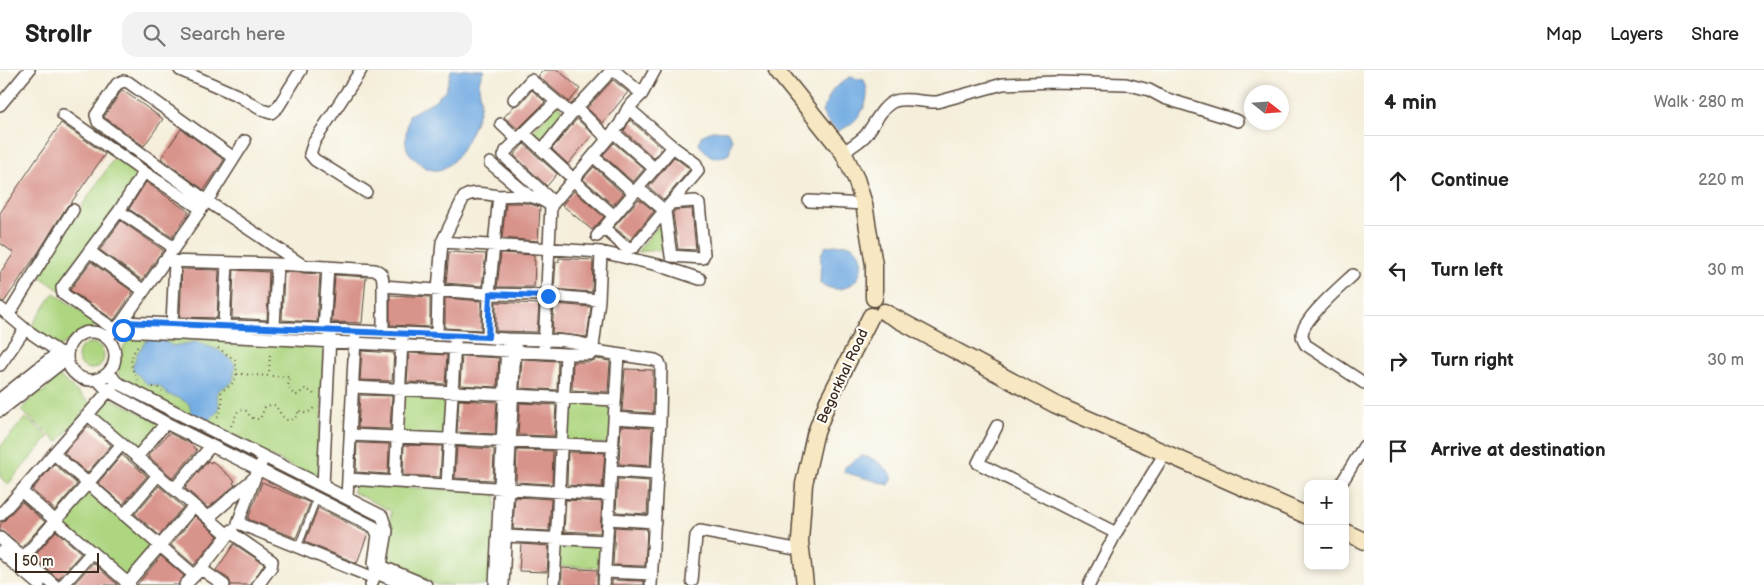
<!DOCTYPE html>
<meta charset="utf-8">
<style>
body{margin:0;font-family:"Balsamiq Sans",sans-serif;background:#f2f2f2;color:#222}
.controls{position:absolute;right:15px;bottom:15px;display:grid;overflow:hidden;border-radius:10px;box-shadow:0 2px 8px #0003}
.controls button{width:45px;height:45px;display:grid;place-items:center;padding:0;border:0;border-bottom:1px solid #e0e0e0;background:#fff;color:#222;font:25px sans-serif}
.compass{position:absolute;left:1244px;top:15px;width:45px;height:45px;border-radius:50%;background:#fff;box-shadow:0 2px 8px #0003;rotate:107deg}
.scale{position:absolute;left:15px;bottom:12px;width:84px;box-sizing:border-box;padding-left:5px;border:2px solid #3b2a1e;border-top:0;font-size:14px;line-height:18px;white-space:nowrap;color:#3b2a1e;-webkit-text-stroke:4px #fdfcf7;paint-order:stroke}
.stop{position:absolute;width:15px;height:15px;margin:-11px;border:4px solid #1a73e8;border-radius:50%;background:#fff}
.stop.end{background:#1a73e8;border-color:#fff;box-shadow:0 1px 5px #0008}
.list{margin:0;padding:0;list-style:none}
h2{display:flex;justify-content:space-between;align-items:center;height:65px;margin:0;padding:0 20px;font-size:21px}
h2 small{font-size:16px;font-weight:400;color:#767676}
.list li{display:grid;grid-template-columns:32px 1fr auto;gap:15px;align-items:center;box-sizing:border-box;height:90px;padding:0 20px;border-top:1px solid #e0e0e0}
.list b{display:block;font-size:19px;white-space:nowrap}
.list em{font-size:16px;font-style:normal;color:#767676}
.icon{flex:none;width:28px;height:28px;fill:none;stroke:currentColor;stroke-width:2;stroke-linecap:round;stroke-linejoin:round}
.map{position:relative;flex:none;width:1364px;height:515px;overflow:hidden}
header{display:flex;align-items:center;gap:30px;box-sizing:border-box;height:70px;padding:0 25px;background:#fff;border-bottom:1px solid #e0e0e0}
header strong{font-size:24px}
nav{display:flex;gap:28px;margin-inline-start:auto;font-size:18px}
.search{width:350px;height:45px;background:#f2f2f2;display:flex;align-items:center;gap:12px;box-sizing:border-box;padding:0 18px;border-radius:15px;color:#767676;font-size:19px}
main{display:flex}
aside{flex:1;background:#fff}
.map>svg:first-child{display:block}
</style>
<header>
<strong>Strollr</strong>
<div class="search"><svg class="icon" aria-label="search" viewBox="0 0 24 24"><circle cx="10" cy="10" r="6"/><path d="M15 15l6 6"/></svg>Search here</div>
<nav><a>Map</a><a>Layers</a><a>Share</a></nav>
</header>
<main>
<div class="map">
<svg width="1364" height="515" viewBox="0 0 1364 515">
<rect width="100%" height="100%" fill="#fdfcf7"/>
<filter id="ink" filterUnits="userSpaceOnUse"><feTurbulence type="fractalNoise" baseFrequency=".02" numOctaves="2"/><feDisplacementMap in="SourceGraphic" scale="10" xChannelSelector="R" yChannelSelector="G"/><feConvolveMatrix kernelMatrix="1 2 1 2 8 2 1 2 1" color-interpolation-filters="sRGB"/></filter>
<filter id="wash" filterUnits="userSpaceOnUse"><feTurbulence type="fractalNoise" baseFrequency=".0096" numOctaves="4" result="noise"/><feDisplacementMap in="SourceGraphic" scale="20" xChannelSelector="R" yChannelSelector="G"/><feGaussianBlur stdDeviation="1.12" result="paint"/><feColorMatrix in="noise" values="0 0 0 0 0 0 0 0 0 0 0 0 0 0 0 0 0 1.4 0 .05"/><feComposite in="paint" operator="in"/></filter>
<g filter="url(#wash)">
<rect width="100%" height="100%" fill="#f4eeda"/>
<path fill="#aed681" stroke="#748050" d="M557,34l15,14 -30,34 -16,-14z
M115,87l25,17 -79,117 -25,-17z
M665,148l4,31 -32,3z
M54,223l43,30 -4,6c-18,3 -20,11 -35,18l-28,-19z
M137,265l188,10 -7,135 -191,-97 -9,-9c0,-15 4,-34 19,-39z
M78 286a13 13 0 1 1 26 0a13 13 0 1 1-26 0Z
M58,305l33,29 -33,38 -37,-32 18,-21 4,4z
M403,323l46,2 -2,42 -47,-3z
M107,326l55,28 -26,30 -45,-39z
M566,329l46,3 -2,42 -47,-2z
M26,347l23,20 -41,47 -8,-7v-30z
M354,415l142,7 -5,93h-54l-49,-21 3,-53 -38,-19z
M89,416l68,59 -30,35 -68,-58z
M558,470l47,2 -2,26 -46,-2z"/>
<path fill="#72abe2" stroke="#566a80" d="M451,0h33c-10,17 -1,21 -4,37 -4,18 -24,67 -47,63 -9,-1 -16,-10 -22,-15 -10,-10 -3,-28 -2,-40l25,-14 12,-11z
M850,7l14,3c10,21 -6,44 -26,51l-11,-10 -5,-9 11,-23z
M714,60l13,1 5,8 -3,15 -9,4 -10,-2 -11,-11 2,-9z
M847,174c25,7 16,47 -12,45 -5,0 -11,-4 -15,-5l1,-30 5,-8z
M156,267l17,9 23,-4 22,8 15,12 2,5 -2,14 -14,9 -2,4 2,12 -2,6 -8,8h-5l-12,-6 -3,-10 -8,-5 -14,-5 -6,-7 -6,-2 -8,-1 -14,-14v-4l5,-14 9,-12z
M861,386c12,0 26,11 31,21l-3,8 -45,-13 1,-5z"/>
<g id="blocks">
<path fill="#d8938a" d="M544,0h14l22,19 -11,13 -31,-26z
M613,10l15,12 -25,31 -16,-15z
M122,20l41,29 -19,27 -40,-29z
M532,20l13,12 -27,27 -14,-12 10,-11 6,-2z
M577,49l16,15 -25,30 -16,-15z
M630,50l32,28 -8,10 -30,-27z
M61,53l44,31 -34,49 -4,3 -28,45 -35,51 -4,-1v-28l14,-20 -14,-10v-30z
M181,59l43,31 -20,30 -43,-32z
M614,73l30,26 -11,13 -30,-27z
M524,74l33,30 -10,12 -33,-31z
M674,87l16,12 -26,31 -15,-13z
M594,97l29,27 -10,11 -30,-26z
M146,112l43,30 -17,25 -43,-28z
M574,121l30,26 -12,13 -30,-25z
M639,129l15,12 -24,29 -16,-13z
M506,133h20l14,4 -2,34 -36,-3z
M692,139l4,41 -18,-1 -5,-36 2,-3z
M121,151l42,29 -21,30 -42,-30z
M449,182l37,2 -4,32 -36,-3z
M501,183l33,2v6h1l-1,26h-37z
M559,188l34,2 -1,32 -38,-3 2,-27h3z
M91,192l42,30 -19,28 -44,-30z
M182,199l37,1 -2,48 -37,-1z
M234,200l35,2 -2,48 -35,-2z
M284,202l36,2 -3,48 -35,-2z
M335,205l31,2 -4,46 -30,-1z
M390,225l40,2v30l-40,-2z
M445,228l36,3v29l-36,-2z
M496,232l43,2 -2,28 -41,-1z
M554,234l37,3 -4,30 -35,-4z
M362,281l32,2 -2,28 -32,-1z
M409,283l38,2 -2,29 -38,-2z
M462,286l37,2 -2,29 -37,-2z
M522,289l36,2 -1,29 -37,-2z
M597,289l13,2 -2,31 -36,-2 1,-28h17z
M625,299l28,1v43l-31,-2z
M360,325l32,1 -2,33 -32,-1z
M459,330l38,2 -2,32 -38,-2z
M520,333l36,2 -2,31 -36,-1z
M88,356l23,19 -24,28 -23,-20z
M621,356l31,2 -2,38 -31,-2z
M169,363l20,10 8,7 -24,28 -25,-22z
M357,373l32,1 -1,30 -32,-2z
M404,375l38,1 -2,31 -37,-2z
M457,377l37,2 -1,31 -38,-2z
M517,380l36,1 -1,33 -36,-2z
M568,382l37,1 -3,34 -35,-2z
M122,385l25,21 -24,28 -25,-21z
M208,391l3,2 1,-2 23,20 -2,2 2,2 -27,23 -23,-20z
M54,394l23,20 -22,26 -23,-20z
M618,409l31,2 -2,33 -31,-2z
M262,412l48,21 -14,35 -48,-19z
M159,416l24,21 -24,28 -24,-21z
M515,427l36,2 -2,32 -36,-2z
M566,430l36,2 -2,31 -36,-2z
M22,432l23,20 -23,25 -17,-15 -5,-1v-6z
M318,438l50,25 -11,30 -52,-21z
M195,446l23,20 -24,29 -23,-20z
M615,457l32,2 -2,37 -32,-1z
M56,461l25,22 -23,26 -24,-22z
M234,474l30,20 -13,21h-20l-2,-6 -13,-9z
M521,474l28,2 -2,26 -28,-1z
M161,486l23,20 -6,9h-41z
M93,493l25,22h-45z
M562,498l35,2v15h-35z
M612,510l32,1v4h-32z"/>
</g>
</g>
<g filter="url(#ink)">
<use href="#blocks" fill-opacity="0" stroke="#57473a" stroke-width="1"/>
<g fill="none" stroke-linecap="round" stroke-linejoin="round">
<g stroke="#57473a" stroke-width="8">
<path id="lane" d="M298,477l19,-49"/>
</g>
<g stroke="#57473a" stroke-width="14">
<path id="street" d="M180,0l59,26 23,14 9,3 7,-6 23,-37
M361,0l-47,72 -4,12 5,6 51,32
M514,29l17,-19 40,34
M0,35l29,-35
M577,38l26,26
M63,45l81,57
M501,54l17,16
M613,62l42,37
M525,64l43,40
M542,80l29,-36 39,-42h6l26,22
M843,82c8,-5 15,-9 22,-16 9,-10 16,-30 30,-35 13,-4 29,2 42,1l66,-18 52,-2 71,2 23,6 15,8 74,23
M593,86l41,37
M234,88l-106,-76 -5,-1 -6,3 -21,31 2,7 109,79 97,65
M490,93l38,32
M573,110l41,36
M638,118l27,23 6,45 31,2 2,-4 -5,-50 -4,-3 -24,2
M549,128l-45,-42 2,-5 50,-49
M809,131l55,3
M119,141l54,36
M604,158l20,18 6,2 4,-1 64,-76 -2,-7 -23,-17 -45,-39
M597,166l76,-89
M442,172l159,10 57,13 42,14
M89,181l55,40
M163,191l114,3 98,6c8,2 8,8 8,16
M1353,205c-13,12 -49,43 -51,59 0,5 2,8 4,11l58,38
M599,230l2,-48
M0,238l25,21 35,24
M9,244l64,-104
M122,252c128,5 257,8 385,17 24,1 65,-1 86,8l2,4 -5,3h-24l-443,-23z
M172,254l3,-62
M224,255l3,-62
M274,258l3,-64
M114,259l-51,-35 -1,-6 57,-77 25,-39 57,37
M324,260l4,-63
M67 286a24 24 0 1 1 48 0a24 24 0 1 1-48 0Z
M383,262v-46l106,8 51,1 59,5 -6,47
M437,265l1,-45 4,-48 22,-45c9,-7 25,-2 35,-1
M488,267l1,-43 10,-98c19,-1 37,-3 52,10
M107,268l15,-16 85,-121 38,-60
M544,276l7,-140 69,-82 8,-16 14,-14 13,-24
M595,281l60,9 4,2 2,5 -1,54 -9,164
M0,295l25,-36
M109,302l7,10 266,134 5,15 -6,35 -5,7 -5,12
M97,309l11,12 58,32 208,104 4,8 -4,28 2,10
M353,317l262,13
M0,329l55,-44 12,-4
M0,341l60,-47 7,-2
M88,345l140,120
M614,348l46,3
M997,356l-19,37 138,70
M350,365l262,11
M54,384l140,121
M137,387l29,-34
M261,394l-6,13 -17,46 136,55
M611,401l46,3
M348,409l261,16
M395,412l7,-142
M1341,414l23,-38
M447,415l8,-143
M323,416l7,-150
M174,419l37,-43
M22,422l108,93
M347,428l8,-160
M0,445l112,-128
M124,445l34,-40
M208,448l46,-40
M608,449l47,3
M230,462l42,29 -1,6 -13,18
M506,466l101,5
M0,468l54,47
M0,482l39,33
M23,488l99,-114
M381,496l45,19
M201,499l23,16
M605,502l47,2
M376,503l29,12
M692,511l4,-45 4,-5 101,19
M63,515l29,-33
M126,515l68,-79
M185,515l16,-16 31,-39
M495,515l12,-240
M503,515l12,-239
M554,515l12,-231
M604,515l14,-230
M1089,515l27,-52 49,-80"/>
</g>
<g stroke="#57473a" stroke-width="19">
<path id="secondary" d="M777,0l66,82 13,27 8,25 10,61v33
M884,242l170,92 254,112
M1345,462l19,9
M805,515l-5,-44 4,-57 11,-49 13,-34 43,-85"/>
</g>
<path stroke="#57473a" stroke-width="2" stroke-dasharray="1 4" stroke-linecap="butt" d="M218,278l17,12c4,16 1,24 -14,31l1,12 -4,14 1,3
M237,304l53,3 -2,9 3,6 6,3 8,-6 7,3 4,5
M269,306l1,-25
M138,310c-9,-14 -9,-22 1,-36
M153,317h4l5,4
M231,356l7,-15 6,-2c6,5 6,11 16,10l5,-12 5,-2h5l7,11 5,4h4l7,-5v-5l7,3 6,-2 4,-5"/>
<use href="#lane" stroke="#fff" stroke-width="5.5"/>
<use href="#street" stroke="#fff" stroke-width="11"/>
<use href="#secondary" stroke="#f7e8c3" stroke-width="16"/>
</g>
</g>
<g fill="none" stroke-linecap="round" stroke-linejoin="round" filter="url(#ink)">
<path stroke="#1a73e8" stroke-width="6" d="M123,260l-1,-8 366,15 2,-43 58,2"/>
</g>
<g text-anchor="middle" stroke-width="4.5" stroke-linejoin="round" paint-order="stroke">
<g font-size="14" fill="#3b2a1e" stroke="#fdfcf7">
<text transform="translate(842 306) rotate(-65)" y="5">Begorkhal Road</text>
</g>
</g>
</svg>
<div class="controls">
<button>+</button>
<button>−</button>
</div>
<svg class="compass" viewBox="-18 -18 36 36"><path d="M0-13l5 13h-10z" fill="#e53935"/><path d="M0 13l5-13h-10z" fill="#767676"/></svg>
<div class="scale">50 m</div>
<div class="stop" style="left:123px;top:260px"></div>
<div class="stop end" style="left:548px;top:226px"></div>
</div>
<aside>
<h2>4 min<small>Walk · 280 m</small></h2>
<ul class="list">
<li><svg class="icon" aria-label="ahead" viewBox="0 0 24 24"><path d="M12 20V5M6 11l6-6 6 6"/></svg><div><b>Continue</b></div><em>220 m</em></li>
<li><svg class="icon" aria-label="left" viewBox="0 0 24 24"><path d="M17 20v-9H6M10 6l-5 5 5 5"/></svg><div><b>Turn left</b></div><em>30 m</em></li>
<li><svg class="icon" aria-label="right" viewBox="0 0 24 24"><path d="M7 20v-9h11M14 6l5 5-5 5"/></svg><div><b>Turn right</b></div><em>30 m</em></li>
<li><svg class="icon" aria-label="arrive" viewBox="0 0 24 24"><path d="M6 21V4h12l-3 4 3 4H6"/></svg><div><b>Arrive at destination</b></div></li>
</ul>
</aside>
</main>
